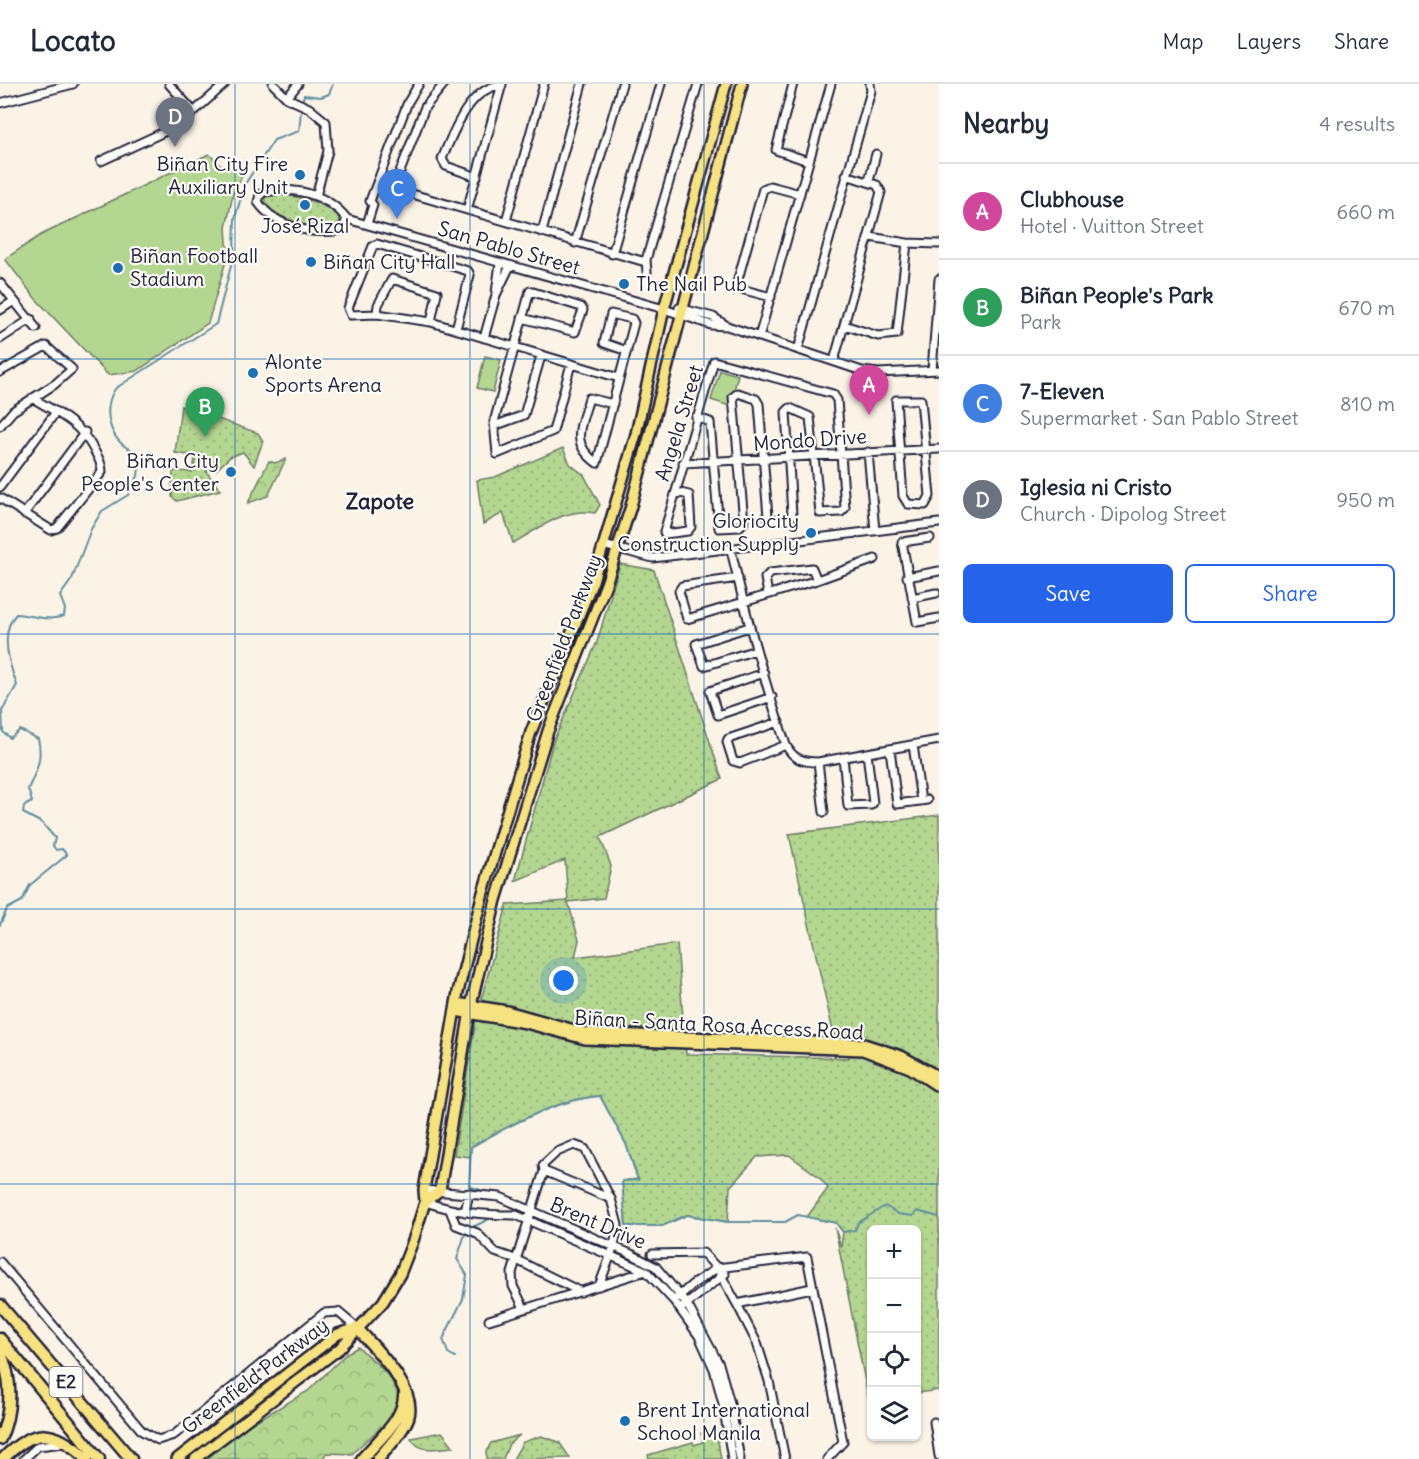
<!DOCTYPE html>
<meta charset="utf-8">
<style>
body{margin:0;font-family:Delius,sans-serif;background:#f6f6f7;color:#1f2937}
.controls{position:absolute;right:18px;bottom:18px;display:grid;overflow:hidden;border-radius:9px;box-shadow:0 2px 4px #0004}
.controls button{width:54px;height:54px;display:grid;place-items:center;padding:0;border:0;border-bottom:2px solid #e0e1e3;background:#fff;color:#1f2937;font:30px sans-serif}
.you{position:absolute;left:564px;top:897px;width:21px;height:21px;margin:-15px;border:4px solid #fff;border-radius:50%;background:#1a73e8;box-shadow:0 0 0 9px #1a73e833}
.badge{display:grid;place-items:center;width:39px;height:39px;border-radius:50%;background:#2563eb;color:#fff;font-size:20px;font-weight:700}
.pin{position:absolute;translate:-50% -50px;filter:drop-shadow(0 2px 3px #0008)}
.pin::after{content:'';position:absolute;top:32px;width:21px;height:18px;background:inherit;clip-path:polygon(0 0,100% 0,50% 100%)}
.list{margin:0;padding:0;list-style:none}
h2{display:flex;justify-content:space-between;align-items:center;height:78px;margin:0;padding:0 24px;font-size:26px}
h2 small{font-size:20px;font-weight:400;color:#747a83}
.list li{display:grid;grid-template-columns:39px 1fr auto;gap:18px;align-items:center;box-sizing:border-box;height:96px;padding:0 24px;border-top:2px solid #e0e1e3}
.list b{display:block;font-size:22px;white-space:nowrap}
.list p{margin:0;font-size:20px;white-space:nowrap;color:#747a83}
.list em{font-size:20px;font-style:normal;color:#747a83}
.actions{display:flex;gap:12px;padding:18px 24px}
.actions a{flex:1;padding:14px 0;border:2px solid #2563eb;border-radius:9px;text-align:center;font-size:21px;color:#2563eb}
.actions .main{background:#2563eb;color:#fff}
.icon{flex:none;width:33px;height:33px;fill:none;stroke:currentColor;stroke-width:2;stroke-linecap:round;stroke-linejoin:round}
.map{position:relative;flex:none;width:939px;height:1375px;overflow:hidden}
header{display:flex;align-items:center;gap:36px;box-sizing:border-box;height:84px;padding:0 30px;background:#fff;border-bottom:2px solid #e0e1e3}
header strong{font-size:28px}
nav{display:flex;gap:33px;margin-inline-start:auto;font-size:21px}
main{display:flex}
aside{flex:1;background:#fff}
.map>svg:first-child{display:block}
</style>
<header>
<strong>Locato</strong>
<nav><a>Map</a><a>Layers</a><a>Share</a></nav>
</header>
<main>
<div class="map">
<svg width="939" height="1375" viewBox="0 0 939 1375">
<defs>
<pattern id="grass-dots" width="8" height="8" patternUnits="userSpaceOnUse" patternTransform="scale(1.5)"><rect width="8" height="8" fill="#b3d690"/><path d="M2 2h.1M6 6h.1" fill="none" stroke="#9ab77d" stroke-width="1.8" stroke-linecap="round"/></pattern>
<pattern id="forest-crowns" width="20" height="18" patternUnits="userSpaceOnUse" patternTransform="scale(1.5)"><rect width="20" height="18" fill="#b3d690"/><path d="M2 6a3 3 0 1 1 6 0M12 15a3 3 0 1 1 6 0" fill="none" stroke="#9ab77d"/></pattern>
</defs>
<rect width="100%" height="100%" fill="#fcf3e7"/>
<filter id="ink" filterUnits="userSpaceOnUse"><feTurbulence type="fractalNoise" baseFrequency=".0167" numOctaves="2"/><feDisplacementMap in="SourceGraphic" scale="12" xChannelSelector="R" yChannelSelector="G"/><feConvolveMatrix kernelMatrix="1 2 1 2 8 2 1 2 1" color-interpolation-filters="sRGB"/></filter>
<g filter="url(#ink)">
<path fill="url(#grass-dots)" stroke="#6a7c66" stroke-width="1.5" d="M270,111c26,-1 45,5 67,19l3,8c-14,17 -62,-4 -74,-16l-1,-9z
M181,322l77,27 5,8 -9,25 -11,-14 -13,5 -14,13 -10,1 14,19 -43,11 -5,-4 1,-26 19,1 4,-16 -21,-3z
M563,364l7,16 14,11 16,30 -5,8c-31,-6 -56,16 -82,30l-10,-30 -20,11 -6,-44 18,-3z
M620,480l34,6 68,209 -122,58 11,29 -7,32 -36,4 11,38 -4,17 102,-13 9,110 163,4 1,-22h-16l-45,-202 150,-19v575l-22,3 -1,-163h-44l-2,177 -35,-179 6,19 2,-15 -7,-9 -29,-6 21,-29 -9,-11 -30,-22 -32,2 -27,30 -2,35 -41,-7 -25,11h-36l-4,-45 16,-2 -12,-35 -26,-48c-42,3 -92,30 -129,51l-1,10 -16,-2 22,-137 31,-113 61,-4 -3,-41 -50,21 38,-139 44,-100z
M716,1346l5,29h-72l-1,-4 45,-13 1,3 9,-3 -2,-9z
M442,1348l12,15c-15,1 -35,7 -43,-9z
M520,1351l-11,9 -6,15h-16l-1,-7 5,-9z
M541,1352l18,6 11,16 -57,1 10,-17z"/>
<path fill="url(#forest-crowns)" stroke="#6a7c66" stroke-width="1.5" d="M286,375l-18,37 -20,7 21,-42 6,2z
M358,1263c18,16 53,41 35,68 -8,11 -31,28 -41,39l-25,-1 -5,6h-115l35,-30 66,-38 39,-38z"/>
<path fill="#b3d690" stroke="#6a7c66" stroke-width="1.5" d="M209,70l14,14 22,2 -12,24 -7,34 2,26 -20,69 -71,48 -29,4 -73,-77 -30,-39 36,-24z
M485,272l16,4 -8,32 -16,-4z
M720,286l18,5 -8,31 -19,-6z"/>
<g fill="none" stroke-linecap="round" stroke-linejoin="round">
<path stroke="#5e8f9d" stroke-width="2" d="M0,841l7,-16 15,-8 8,-16 37,-30 -5,-6 -6,1 -3,-4 2,-8 -13,-15 -19,-10 1,-7 8,-4 -4,-13c8,-17 15,-30 10,-50l-18,-9 -10,8 -7,-6 -1,-21 15,-26c-9,-23 -17,-54 -1,-71 17,1 31,8 48,2l1,-7 -5,-13 12,-17 19,-50 11,-18 26,-16 10,-19 2,-17 -5,-8c-25,-6 -35,-43 -19,-63l100,-64 18,-70 1,-36 10,-34 29,-44 25,-9c2,-14 1,-23 5,-36l17,2 8,-3 4,-10
M489,1109l-20,-7 2,-39c37,-21 87,-48 129,-51l26,48 12,36 -16,1 4,45h36l25,-11 41,7h57l13,-7 38,8 7,9 12,-2 3,-7 27,-17 13,8 15,2 4,-5 22,6
M473,1143l16,-8
M455,1273l-7,-4 -5,-14 20,-40 4,-24 -10,-16 8,-25"/>
<g stroke="#22223b" stroke-width="11">
<path id="minor" d="M169,0l25,28
M273,0l14,14 22,10 17,14 2,29 -12,45
M444,0l-19,23 -29,75 6,9 240,70 4,-1 1,12
M793,0l-17,66 32,11
M287,14l11,-14
M0,19l73,-19
M101,77l78,-36 46,-41
M477,93l-31,-11 -4,-7c11,-26 27,-72 60,-74
M869,97l7,-27
M467,126l35,-126
M347,135l-5,11c-29,5 -66,-2 -84,-28l2,-7 4,-3c30,-5 63,1 83,27l317,90 47,16 16,1
M506,137l38,-137
M367,140l6,-19 -3,-4 38,-99 11,-18
M542,148l40,-148
M870,153l37,6 32,1
M575,159l47,-159
M612,170l49,-170
M646,176l52,-176
M0,199l36,45
M496,209l4,-30
M771,213l-30,-8 -4,-6 26,-94 7,-3 30,8
M679,224l34,9 14,9 135,45 16,2 61,-3
M0,226l14,-9
M377,230l1,-9 14,-26 45,14 -6,29
M522,234l53,14 8,-22 -2,-3 -51,-16 -36,131 3,32 56,-23 18,-67
M844,241l34,11 19,-2 10,-91
M456,245l14,-54 -2,-4 -91,-27 -4,2 -25,62 3,7 26,-1 54,8 188,56
M759,253l72,-253
M484,254l12,-43 14,-29
M0,255l31,-20
M798,266l73,-259 -1,-7
M834,277l47,-169 -4,-7 -31,-10
M932,286l7,-91
M0,288l46,-26 26,23 -17,15 -42,27 -13,15
M896,316h25l9,96 -5,9 -17,-1 -5,-8z
M613,320l-24,-6c-8,28 -20,45 8,65 12,-47 25,-93 37,-140l-2,-4 -21,-5 -7,29 23,8
M494,342l30,-11 17,-59
M868,368l7,79
M683,379l256,-14
M0,403l56,-75
M676,408l13,3 2,32 -3,4 -23,3 -1,-2 50,-171 119,33 4,6 8,108 -4,4 -21,1 -10,-96 -20,-9 -4,4 6,103 -3,4 -19,1 -2,-3 -9,-113 -3,-5 -18,-6 -5,4 11,125 -5,5 -20,1 -9,-106 -14,-5
M0,414l51,32 6,-2 45,-56c0,-9 -4,-15 -8,-22 -15,-28 -36,-37 -62,-52
M24,430l61,-82
M930,454l-28,4 15,80 22,-4
M603,461l50,13 286,-35
M731,466c15,66 33,131 55,195l-46,18 -7,-2 -6,-19 1,-3 51,-17
M907,493l32,-6
M738,494l-56,8 -3,5 8,28 130,-39 58,-21
M768,510l-3,-16 5,-5 42,-5 5,12
M912,514l24,-5
M749,543l-53,17 8,22 52,-16
M764,589l-54,18 8,24 54,-18
M786,661c7,14 16,17 32,17l121,-22
M913,661l8,56
M890,665l7,55 30,-4
M843,673l5,49 23,-1 2,-2 -6,-50
M818,678l6,50
M544,1087l67,28
M424,1106l76,7 131,57 25,13 31,37 32,60 11,39 10,56
M425,1118c35,11 55,13 91,13l130,56 28,30 25,35 15,33 9,35 9,55
M450,1126l6,15 21,8 18,19 20,7 66,33
M465,1128l4,-19
M652,1170l51,-1 14,15 20,36
M0,1178l142,169 16,9 16,-5 150,-122 14,-1 19,16
M677,1214l16,-14 24,-16 90,-11 36,185 -16,17
M684,1222l41,-32
M524,1224l-11,-22 -1,-13 32,-102 -1,-6 14,-13 17,-7 11,4 26,50 7,26 -4,21 -15,40
M489,1236l157,-49
M934,1338l5,34
M24,1375l14,-13 26,-3
M785,1375l-16,-78 -12,-38 -20,-39 75,-16"/>
</g>
<g stroke="#22223b" stroke-width="14">
<path id="major" d="M456,919l51,8 78,22 279,11 37,12 38,21
M455,927l71,12 59,16 278,11 47,18 29,19
M425,1118l15,-12 31,-185 25,-105 52,-169 58,-147 25,-78 111,-422
M177,1375l161,-125 19,-6
M195,1375l144,-110 44,-47 17,-28 13,-33 12,-39 -1,-12 34,-198 24,-96 49,-164 62,-151 43,-147 28,-125 62,-225"/>
</g>
<g stroke="#22223b" stroke-width="15">
<path id="highway" d="M0,1221l131,154
M357,1244c17,20 61,61 51,90 -6,15 -20,29 -30,41
M0,1255l99,120
M0,1268c13,27 12,60 0,87
M3,1375c31,-32 51,-31 84,0
M362,1375c14,-17 42,-39 42,-63"/>
</g>
<use href="#minor" stroke="#fdfcf7" stroke-width="7"/>
<use href="#major" stroke="#f6e281" stroke-width="9"/>
<use href="#highway" stroke="#f6e281" stroke-width="10"/>
</g>
</g>
<path fill="none" stroke="#1f6fb2" stroke-width="1.5" stroke-opacity="0.55" d="M235,0v1375M470,0v1375M704,0v1375M0,275h939M0,550h939M0,825h939M0,1100h939"/>
<g fill="#1f6fb2" stroke="#fdfcf7" stroke-width="2">
<circle cx="300" cy="91" r="6"/>
<circle cx="305" cy="121" r="6"/>
<circle cx="311" cy="178" r="6"/>
<circle cx="118" cy="184" r="6"/>
<circle cx="624" cy="200" r="6"/>
<circle cx="253" cy="289" r="6"/>
<circle cx="231" cy="388" r="6"/>
<circle cx="811" cy="449" r="6"/>
<circle cx="625" cy="1337" r="6"/>
</g>
<g text-anchor="middle" stroke-width="4.5" stroke-linejoin="round" paint-order="stroke">
<rect fill="#fdfcf7" stroke="#646373" stroke-width="1.5" x="49.5" y="1283" width="33" height="30" rx="4.5"/>
<g font-size="18" font-weight="bold" fill="#22223b">
<text x="66" y="1304">E2</text>
</g>
<g font-size="20" fill="#22223b" stroke="#fdfcf7" text-anchor="start">
<text x="288" y="87" text-anchor="end">Biñan City Fire<tspan x="288" dy="23">Auxiliary Unit</tspan></text>
<text x="305" y="149" text-anchor="middle">José Rizal</text>
<text x="130" y="179">Biñan Football<tspan x="130" dy="23">Stadium</tspan></text>
<text x="323" y="185">Biñan City Hall</text>
<text x="636" y="207">The Nail Pub</text>
<text x="265" y="285">Alonte<tspan x="265" dy="23">Sports Arena</tspan></text>
<text x="219" y="384" text-anchor="end">Biñan City<tspan x="219" dy="23">People's Center</tspan></text>
<text x="799" y="444" text-anchor="end">Gloriocity<tspan x="799" dy="23">Construction Supply</tspan></text>
<text x="637" y="1333">Brent International<tspan x="637" dy="23">School Manila</tspan></text>
</g>
<g font-size="20" fill="#22223b" stroke="#fdfcf7">
<text transform="translate(509 164) rotate(16)" y="7">San Pablo Street</text>
<text transform="translate(679 339) rotate(-73)" y="7">Angela Street</text>
<text transform="translate(810 356) rotate(-4)" y="7">Mondo Drive</text>
<text transform="translate(564 554) rotate(-69)" y="7">Greenfield Parkway</text>
<text transform="translate(719 941) rotate(3)" y="7">Biñan - Santa Rosa Access Road</text>
<text transform="translate(598 1139) rotate(23)" y="7">Brent Drive</text>
<text transform="translate(255 1292) rotate(-37)" y="7">Greenfield Parkway</text>
</g>
<g font-size="22" font-weight="bold" fill="#22223b" stroke="#fdfcf7">
<text x="380" y="425">Zapote</text>
</g>
</g>
</svg>
<div class="controls">
<button>+</button>
<button>−</button>
<button><svg class="icon" aria-label="locate" viewBox="0 0 24 24"><circle cx="12" cy="12" r="6"/><path d="M12 2v4M12 18v4M2 12h4M18 12h4"/></svg></button>
<button><svg class="icon" aria-label="layers" viewBox="0 0 24 24"><path d="M12 4l9 5-9 5-9-5zM3 14l9 5 9-5"/></svg></button>
</div>
<div class="you"></div>
<div class="pin badge" style="left:869px;top:331px;background:#d1479c">A</div>
<div class="pin badge" style="left:205px;top:353px;background:#2e9e5b">B</div>
<div class="pin badge" style="left:397px;top:135px;background:#3f7fe0">C</div>
<div class="pin badge" style="left:175px;top:63px;background:#6b7280">D</div>
</div>
<aside>
<h2>Nearby<small>4 results</small></h2>
<ul class="list">
<li><span class="badge" style="background:#d1479c">A</span><div><b>Clubhouse</b><p>Hotel · Vuitton Street</p></div><em>660 m</em></li>
<li><span class="badge" style="background:#2e9e5b">B</span><div><b>Biñan People's Park</b><p>Park</p></div><em>670 m</em></li>
<li><span class="badge" style="background:#3f7fe0">C</span><div><b>7-Eleven</b><p>Supermarket · San Pablo Street</p></div><em>810 m</em></li>
<li><span class="badge" style="background:#6b7280">D</span><div><b>Iglesia ni Cristo</b><p>Church · Dipolog Street</p></div><em>950 m</em></li>
</ul>
<div class="actions"><a class="main">Save</a><a>Share</a></div>
</aside>
</main>
